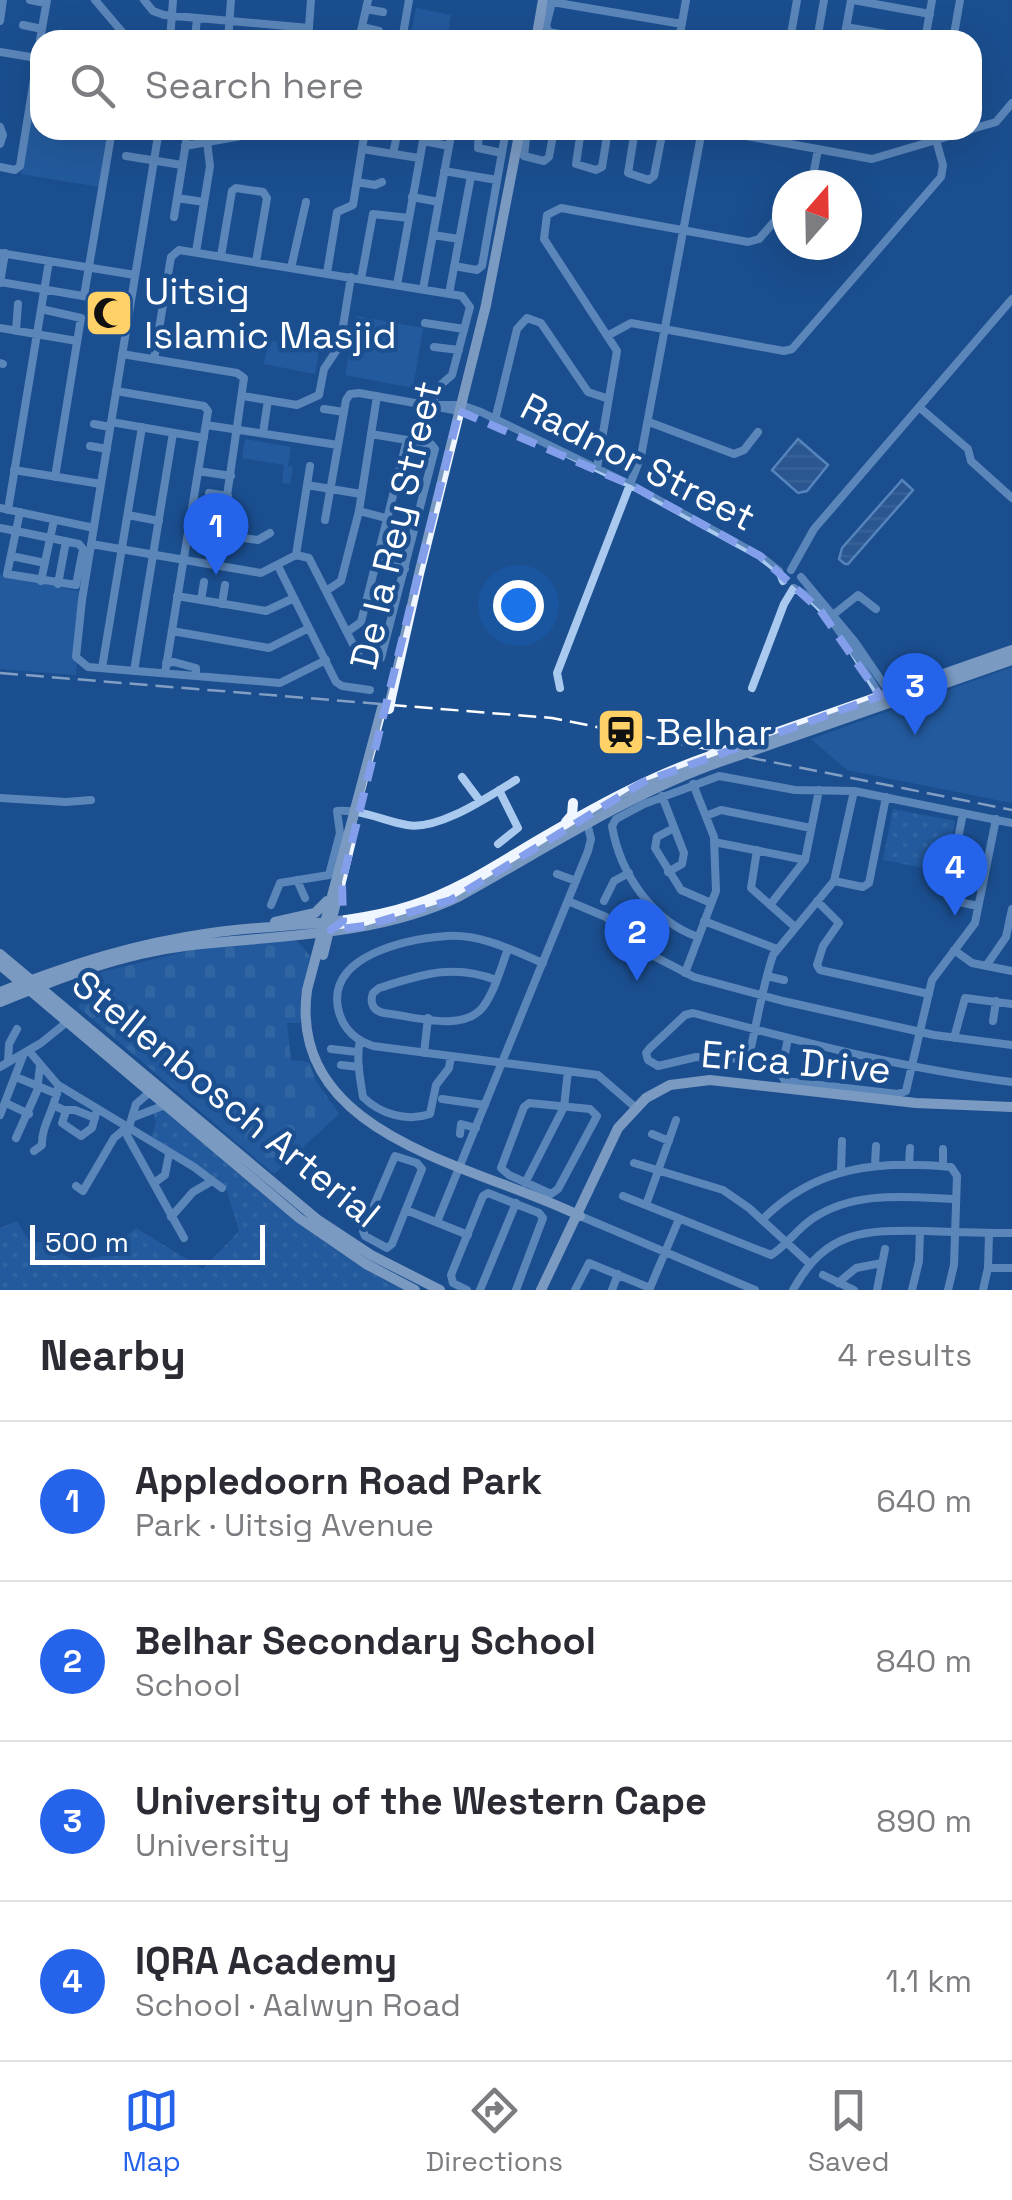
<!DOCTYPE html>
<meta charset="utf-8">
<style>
body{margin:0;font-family:"Space Grotesk",sans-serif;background:#f7f7f7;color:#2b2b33}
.compass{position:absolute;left:772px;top:170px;width:90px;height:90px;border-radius:50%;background:#fff;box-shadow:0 10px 40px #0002;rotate:20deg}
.scale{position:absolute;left:30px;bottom:25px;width:235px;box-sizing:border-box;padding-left:10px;border:5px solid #fff;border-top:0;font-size:28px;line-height:35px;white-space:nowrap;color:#fff;-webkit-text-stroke:8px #1b4f8f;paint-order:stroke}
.you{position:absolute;left:518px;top:605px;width:35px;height:35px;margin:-25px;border:8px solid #fff;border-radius:50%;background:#1a73e8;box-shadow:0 0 0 15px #1a73e833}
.badge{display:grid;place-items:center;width:65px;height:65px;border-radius:50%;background:#2563eb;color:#fff;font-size:32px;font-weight:700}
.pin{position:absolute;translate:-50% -82px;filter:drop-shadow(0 2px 5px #0008)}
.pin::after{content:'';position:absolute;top:52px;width:35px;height:30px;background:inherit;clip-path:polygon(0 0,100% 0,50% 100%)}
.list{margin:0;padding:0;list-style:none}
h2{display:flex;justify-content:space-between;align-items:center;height:130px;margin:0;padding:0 40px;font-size:42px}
h2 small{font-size:32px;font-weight:400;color:#7c7c81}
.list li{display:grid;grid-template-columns:65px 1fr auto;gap:30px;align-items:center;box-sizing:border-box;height:160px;padding:0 40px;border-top:2px solid #e1e1e2}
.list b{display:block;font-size:38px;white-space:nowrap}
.list p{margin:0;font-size:32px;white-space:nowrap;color:#7c7c81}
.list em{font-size:32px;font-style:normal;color:#7c7c81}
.icon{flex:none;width:55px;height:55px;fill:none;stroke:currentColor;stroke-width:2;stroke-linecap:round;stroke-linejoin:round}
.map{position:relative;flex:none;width:1012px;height:1290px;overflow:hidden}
.search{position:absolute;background:#fff;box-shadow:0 10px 40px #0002;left:30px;right:30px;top:30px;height:110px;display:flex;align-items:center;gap:25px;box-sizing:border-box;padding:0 35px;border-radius:30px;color:#7c7c81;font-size:38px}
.sheet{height:770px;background:#fff}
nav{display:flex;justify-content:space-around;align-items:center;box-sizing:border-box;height:140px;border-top:2px solid #e1e1e2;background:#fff;font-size:28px;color:#7c7c81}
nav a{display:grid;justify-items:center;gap:5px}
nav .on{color:#2563eb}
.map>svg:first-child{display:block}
</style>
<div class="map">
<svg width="1012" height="1290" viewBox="0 0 1012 1290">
<defs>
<pattern id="grass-dots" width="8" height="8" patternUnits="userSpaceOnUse" patternTransform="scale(2.5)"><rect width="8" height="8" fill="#2e69ad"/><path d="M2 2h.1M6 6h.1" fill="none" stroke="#4d80b9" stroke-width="1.8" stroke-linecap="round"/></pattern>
<pattern id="cemetery-stones" width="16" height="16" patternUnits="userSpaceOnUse" patternTransform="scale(2.5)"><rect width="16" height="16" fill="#2e69ad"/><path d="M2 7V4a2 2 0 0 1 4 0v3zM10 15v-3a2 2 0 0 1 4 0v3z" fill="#4d80b9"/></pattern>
<pattern id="water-rules" width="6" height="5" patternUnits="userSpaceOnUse" patternTransform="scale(2.5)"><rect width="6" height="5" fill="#3c6290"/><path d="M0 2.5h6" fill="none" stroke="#597aa1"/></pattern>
</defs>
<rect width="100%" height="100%" fill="#1b4f8f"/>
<path fill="url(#grass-dots)" d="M893,809l62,12 -10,51 -62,-12z
M163,1109c76,65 150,135 240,181h-403v-62l17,-7 13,21h13l34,20 25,-6 34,-28 67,41 36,-38 -14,-46 -75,-44 6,-19 -3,-10z"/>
<path fill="url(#cemetery-stones)" d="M296,940l14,16 -10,43 1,24h-14l4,37 18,2 7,19 23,33 -65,60 -196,-167 23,-35 91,-22z"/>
<path fill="#2e69ad" d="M416,8l35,7 -4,25h-37z
M37,83l3,1v46h69l-9,57 -79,-13z
M356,316l67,12 -10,60 -68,-13z
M269,340l50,10 -4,24 -51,-10z
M245,439l46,8 -3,19 5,1 -3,17 -8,-1 2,-18 -42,-7z
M0,574l81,18 -5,83 -76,-6z
M1012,667v136l-165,-33 -36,-31z"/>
<path fill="url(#water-rules)" stroke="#9cc4f0" stroke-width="2.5" d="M798,439l30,26 -21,26 -9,2 -26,-23z
M902,480l11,10 -65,74h-3l-6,-5 3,-11z"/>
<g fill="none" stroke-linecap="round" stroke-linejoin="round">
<path stroke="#a9c9ee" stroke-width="8" d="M30,0l16,3
M95,0l34,40
M144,0l9,11 11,4 145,13
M853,0l77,14
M366,9l17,3
M0,21l3,-21
M23,25l19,4
M362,27l17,4
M846,27l74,13
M142,35l4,5
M195,37l2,-18
M40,40l7,-40
M170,40l3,-40
M228,40l3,-40
M308,40l3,-40
M359,40l9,-40
M402,40l7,-40
M590,40l-41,-8 -3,-6 6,-24 130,22
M679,40l7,-40
M790,40l7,-40
M817,40l7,-40
M844,40l7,-40
M925,40l7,-40
M953,40l7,-40
M0,52l37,6
M0,127l3,8 -3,9
M972,129l24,-7 16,-19
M159,130l-77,470 -6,57 12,10 192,16 46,-23
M479,130l-1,18 24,5
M527,130l-3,26 20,5 5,-4 5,-27
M581,130l-5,34 20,6 6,-3 6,-37
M635,130l-7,43 21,7 5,-4 9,-46
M713,130l159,29 98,-29
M423,141l26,5
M185,146l90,-16
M362,149l57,9
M393,154l5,-24
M126,156l56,9
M0,167l15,3 5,-4 20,-124
M444,171l53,9
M357,182l18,3 7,-3
M807,185l6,-9 5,-27
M412,197l27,5
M177,198l27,4
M174,217l14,-87
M433,235l26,4
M196,252l14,-86 -3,-24
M0,253l135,22
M221,256l11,-65 4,-3 27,4 4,6 -11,64
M454,266l23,4 5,-4 24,-136
M291,268l15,-66
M327,273l10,-61 16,-7 12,-75
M361,279l12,-65 36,4
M0,282l130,22
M0,283l5,-30
M397,285l28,-155
M423,289l29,-159
M449,294l22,-118
M84,296l28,-166
M41,309l40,9 -26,159
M425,323l39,6
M0,328l77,13
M16,331l2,-27
M609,335l22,-12 153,28 8,-2 149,-172 2,-12 -7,-25
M434,347l25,3
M122,354l115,19 7,5 -27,187
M154,359l17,-102 8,-7 283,46 8,11 -18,68 -16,14 -3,16
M0,363l3,1
M116,391l88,15 4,5 -43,262
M243,396l54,9 22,-10 5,-26 16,-24 11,-68
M435,405h26l20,7 150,73 129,71 19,15 4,10
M919,407l49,42 3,12 41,37
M324,409l20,3
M495,420l22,-91 10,-11 14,5 47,69 21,7
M111,422l93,16
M649,422l85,32 10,-4 14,-18
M94,424l16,3
M206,425l132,20
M263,433l5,-33
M90,446l17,3
M597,468l20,-117 -73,-112 3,-24 14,-7 187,34 11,-3 28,-32
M14,470l87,14
M198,471l33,5
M307,485l54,9
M209,493l19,3
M0,508l94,20
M8,510l41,-249
M359,511l57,15
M128,515l31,6
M325,520l21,-120 4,-6 9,-1 106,19
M0,528l16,3 4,-19
M16,531l63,13 4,5 -7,36 -69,-11z
M222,535l36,5 12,-7
M91,544l170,29 35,-18
M296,555l13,3 53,104 6,2 13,-6 54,-209 -4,-5 -60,-10
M296,555l14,-89
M11,556l34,7
M376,561l29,8
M278,566l58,116 6,4 28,4
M791,570l23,-41 198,-230
M801,577l54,65 32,47 1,9
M41,581l13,-61
M58,584l8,-43
M794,588c40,20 63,74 87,109
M326,591l15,-10 18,-70 18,-115
M177,596l89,15 28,-13
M201,600l3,-18
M222,604l3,-19
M833,615l25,-20 18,14
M172,631l97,17 40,-20
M347,632l14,-10 46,-182
M166,663l8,-1 22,6v8
M102,668l40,-241
M134,671l39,-238
M560,688l-3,-15 84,-217 61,-326
M752,688l32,-84 9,-15
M462,777l18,24
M854,791l-20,90 -61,74c-11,33 -16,68 -24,101l-2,3 -51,-2 -38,9 -10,-6 -2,-7 4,-5 35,-33 8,-2c105,28 211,56 319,69
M662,796l22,57 -2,11 -14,8
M0,798l66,4 25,-2
M963,813l-16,83 3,4 28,6
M706,816l15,-6 90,18
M674,828l-17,9 -2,11 26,42 30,13
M714,842l91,18
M498,844l20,-16 -19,-38
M757,850l-6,38 44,39
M557,874l19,7
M297,880l8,18
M834,881l29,6 6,-4 17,-86
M568,901l38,16 34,32 54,28 89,24 151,34 78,10
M604,901l10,-20 15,-8
M817,901l22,22 -16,23 -6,19 3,5 109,24
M271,905l9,-22 49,-8 11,-42 -3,-22c24,-2 47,10 70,14 32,6 82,-29 109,-45
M770,905l35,-45 14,-70
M704,921l73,28
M698,937c-46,-16 -78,-64 -86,-111l4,-7 28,-15 75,-28 76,14 59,1 158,32
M954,950l18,13 40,8
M543,963c-31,-13 -62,-29 -96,-27 -40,3 -119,19 -109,72 4,20 17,32 35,38l225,29 37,32
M986,966l20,-29 6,-28
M685,973l31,-82 -2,-54 -21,-53
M767,976l17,4
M496,980c-43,-17 -75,-5 -117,8l-6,5c-4,11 1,18 11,20 28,3 79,20 99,-6 12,-16 18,-40 25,-58
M993,1021l3,-20
M788,1038l-7,36 4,7 113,13 8,-3 26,-111 43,-57 21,-104
M954,1038l11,-40 47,6
M360,1040c-4,19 0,38 3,57 17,17 44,25 67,17l6,-29 13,-17 2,-12
M331,1049l26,3
M29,1051l29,34 136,82 28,21
M424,1053l4,-35
M8,1062l1,-18 8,-15
M341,1065l18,2
M0,1067l41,-24 26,-21
M16,1077l41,17
M442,1099l43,6
M6,1103l23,11
M529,1103l61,6 7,7 -39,73 -7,5 -42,-19 -8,-7 23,-61z
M55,1106l11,5 -4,12 19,13 11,-8 5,-18
M65,1110h10l20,8
M0,1115l24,-62
M134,1117l31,-12
M124,1130l60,108
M128,1130l8,-26 14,-12
M460,1134l1,-10 15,4
M652,1134l17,7
M16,1138l21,-47 3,-25
M34,1151l8,-6c-1,-20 15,-39 16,-60
M395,1156l22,7 5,6 -30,75 -5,4 -22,-12 -2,-5z
M634,1163l89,27 26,18 61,56
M875,1165l1,-19
M909,1165l1,-17
M943,1166v-17
M841,1170l1,-29
M154,1183l11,-8 4,-21
M525,1183l39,-76 4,-36
M76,1186l7,5 31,-53 12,-10
M623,1196l148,59c15,-9 25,-25 41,-36 43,-29 95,-22 144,-20
M646,1205l30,-85
M406,1210l62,25
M580,1216l175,74
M171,1217l22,-25 19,-11
M762,1220c53,-54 117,-60 189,-53l6,9 -3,89 -6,25
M437,1222l151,-371 3,-12 -4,-16
M988,1268h24
M823,1275l31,15
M838,1283l18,-15 26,-5
M650,1288l29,-69
M467,1290l-14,-7 -2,-8 32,-79 5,-3 51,20 4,5 -27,72
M480,1290l36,-87
M575,1290l14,-27 61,25
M612,1290l6,-16
M793,1290c33,-60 71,-60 133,-59 28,1 57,2 86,2
M877,1290l8,-41
M912,1290l7,-29 1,-30
M983,1290l5,-22 1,-35"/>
<path stroke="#f0f6ff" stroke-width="10" d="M536,40l7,-40
M391,698l28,-124 67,-269 34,-175
M382,708l-75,282c-20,149 174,176 273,226
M738,746l274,-96
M749,752l263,-92
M566,822l6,-7 1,-12
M275,922l40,-9 12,-12
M0,954l318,266 53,35 69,35
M323,955l28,-114
M0,965l299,253 67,46 49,26
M0,992c73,-28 133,-48 211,-59 67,-10 136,-6 202,-28 45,-14 86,-42 127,-66 55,-32 109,-62 170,-83
M0,1002c60,-24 120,-48 185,-56 90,-11 189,-9 273,-49 87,-48 170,-103 264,-136
M541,1290l77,-162 28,-30 24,-13 40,-5 206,23 96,4"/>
<path stroke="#fff" stroke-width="2.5" stroke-dasharray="18 8" stroke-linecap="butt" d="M0,673l552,45 460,92"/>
<path stroke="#f0f6ff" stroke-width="10" d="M389,709l2,-11
M710,756l28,-10
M722,761l27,-9"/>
</g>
<path d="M0 0H1012V1290H0ZM459,411l172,74 129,71 60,54 60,86 -237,86 -192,118 -86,26 -34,4 12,-9 -1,-39z" fill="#1b4f8f" fill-opacity=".55" fill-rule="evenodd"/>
<path fill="none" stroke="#839eea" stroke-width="8" stroke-dasharray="20 12" stroke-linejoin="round" d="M459,411l172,74 129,71 60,54 60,86 -237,86 -192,118 -86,26 -34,4 12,-9 -1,-39z"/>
<defs>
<g id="mosque-square" transform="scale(2.5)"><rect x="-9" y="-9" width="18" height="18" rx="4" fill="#ffd166" stroke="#1b4f8f"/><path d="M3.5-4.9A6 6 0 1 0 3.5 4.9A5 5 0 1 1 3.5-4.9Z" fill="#111"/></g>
<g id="station-square" transform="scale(2.5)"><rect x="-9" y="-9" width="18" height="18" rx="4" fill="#ffd166" stroke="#1b4f8f"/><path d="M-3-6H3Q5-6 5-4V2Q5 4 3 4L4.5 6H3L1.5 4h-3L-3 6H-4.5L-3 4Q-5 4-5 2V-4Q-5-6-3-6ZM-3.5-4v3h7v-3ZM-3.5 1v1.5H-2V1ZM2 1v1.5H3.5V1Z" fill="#111"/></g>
</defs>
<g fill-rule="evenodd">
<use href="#mosque-square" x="109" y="313"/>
<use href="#station-square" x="621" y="732"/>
</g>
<g text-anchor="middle" stroke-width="9" stroke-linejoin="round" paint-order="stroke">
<g font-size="38" fill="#fff" stroke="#1b4f8f" text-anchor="start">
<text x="144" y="304">Uitsig<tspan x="144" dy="44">Islamic Masjid</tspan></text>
<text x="656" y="745">Belhar</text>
</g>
<g font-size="38" fill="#fff" stroke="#1b4f8f">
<text transform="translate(638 462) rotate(27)" y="13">Radnor Street</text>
<text transform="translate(396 525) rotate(-77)" y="13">De la Rey Street</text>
<text transform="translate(796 1062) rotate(5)" y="13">Erica Drive</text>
<text transform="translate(226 1099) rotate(39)" y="13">Stellenbosch Arterial</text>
</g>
</g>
</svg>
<svg class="compass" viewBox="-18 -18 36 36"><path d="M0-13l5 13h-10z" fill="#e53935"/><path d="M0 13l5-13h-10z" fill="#7c7c81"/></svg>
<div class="scale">500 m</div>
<div class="you"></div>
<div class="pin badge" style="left:216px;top:575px">1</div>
<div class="pin badge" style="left:637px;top:981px">2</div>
<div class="pin badge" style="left:915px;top:735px">3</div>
<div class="pin badge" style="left:955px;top:916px">4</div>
<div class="search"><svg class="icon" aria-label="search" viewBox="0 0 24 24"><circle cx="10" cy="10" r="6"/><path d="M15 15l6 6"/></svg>Search here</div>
</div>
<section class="sheet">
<h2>Nearby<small>4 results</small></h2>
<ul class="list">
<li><span class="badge">1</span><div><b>Appledoorn Road Park</b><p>Park · Uitsig Avenue</p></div><em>640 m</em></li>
<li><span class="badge">2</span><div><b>Belhar Secondary School</b><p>School</p></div><em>840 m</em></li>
<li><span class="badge">3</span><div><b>University of the Western Cape</b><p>University</p></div><em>890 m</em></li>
<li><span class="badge">4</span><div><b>IQRA Academy</b><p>School · Aalwyn Road</p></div><em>1.1 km</em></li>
</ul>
</section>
<nav>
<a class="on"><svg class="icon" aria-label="map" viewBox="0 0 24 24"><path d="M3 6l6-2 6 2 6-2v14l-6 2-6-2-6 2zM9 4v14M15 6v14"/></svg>Map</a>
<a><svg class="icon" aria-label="directions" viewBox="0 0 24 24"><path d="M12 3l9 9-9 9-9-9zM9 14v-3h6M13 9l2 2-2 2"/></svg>Directions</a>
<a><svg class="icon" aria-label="saved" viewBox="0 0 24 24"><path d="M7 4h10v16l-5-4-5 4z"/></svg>Saved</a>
</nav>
